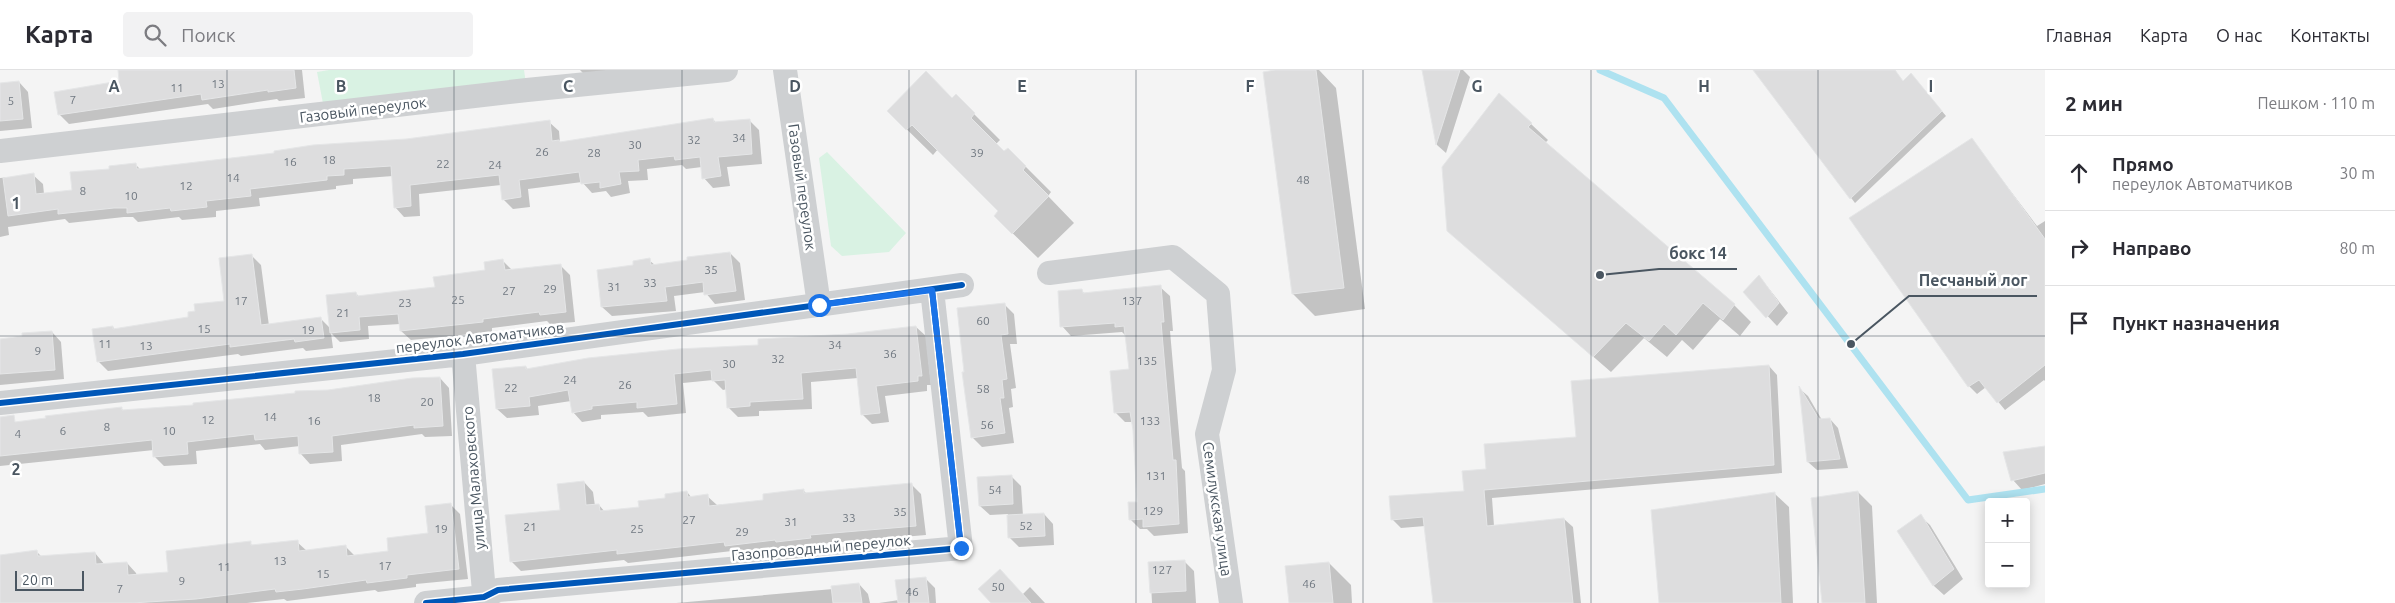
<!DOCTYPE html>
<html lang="ru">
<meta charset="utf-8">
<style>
body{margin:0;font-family:Ubuntu,sans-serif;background:#f2f2f3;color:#2b2b33}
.controls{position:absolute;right:15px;bottom:15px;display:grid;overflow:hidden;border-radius:5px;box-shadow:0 2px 12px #0003}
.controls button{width:45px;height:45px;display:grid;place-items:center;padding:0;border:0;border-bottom:1px solid #e1e1e2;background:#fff;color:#2b2b33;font:25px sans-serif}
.scale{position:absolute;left:15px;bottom:12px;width:69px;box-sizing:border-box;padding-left:5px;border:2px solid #4a5661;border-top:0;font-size:14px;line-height:18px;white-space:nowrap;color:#4a5661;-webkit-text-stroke:4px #fff;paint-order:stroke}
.stop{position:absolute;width:15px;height:15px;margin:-11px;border:4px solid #1a73e8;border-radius:50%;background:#fff}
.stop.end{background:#1a73e8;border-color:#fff;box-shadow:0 1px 5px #0008}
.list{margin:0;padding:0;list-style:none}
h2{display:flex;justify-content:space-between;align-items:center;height:65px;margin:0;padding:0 20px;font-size:21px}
h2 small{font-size:16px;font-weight:400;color:#7c7c81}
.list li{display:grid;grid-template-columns:32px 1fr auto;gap:15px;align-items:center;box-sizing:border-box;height:75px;padding:0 20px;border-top:1px solid #e1e1e2}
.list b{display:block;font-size:19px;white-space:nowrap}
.list p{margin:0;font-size:16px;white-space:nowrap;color:#7c7c81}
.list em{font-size:16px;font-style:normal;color:#7c7c81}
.icon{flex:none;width:28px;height:28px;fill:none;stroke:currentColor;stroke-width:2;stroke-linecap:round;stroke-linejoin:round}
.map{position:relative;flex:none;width:2045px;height:533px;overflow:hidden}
header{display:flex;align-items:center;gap:30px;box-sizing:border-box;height:70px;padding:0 25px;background:#fff;border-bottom:1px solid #e1e1e2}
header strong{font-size:24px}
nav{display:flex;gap:28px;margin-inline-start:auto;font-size:18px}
.search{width:350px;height:45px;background:#f2f2f3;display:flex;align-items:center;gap:12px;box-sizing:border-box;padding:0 18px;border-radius:5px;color:#7c7c81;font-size:19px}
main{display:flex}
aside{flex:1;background:#fff}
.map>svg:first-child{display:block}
</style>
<header>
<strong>Карта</strong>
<div class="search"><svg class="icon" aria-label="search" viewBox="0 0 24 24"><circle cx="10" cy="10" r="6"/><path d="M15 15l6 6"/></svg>Поиск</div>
<nav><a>Главная</a><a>Карта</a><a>О нас</a><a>Контакты</a></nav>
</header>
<main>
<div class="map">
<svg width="2045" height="533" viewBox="0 0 2045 533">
<rect width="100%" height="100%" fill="#f4f4f4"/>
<path fill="#d9f2e3" d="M329,0h195l3,20 -202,24 -8,-42z
M827,82l79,81 -17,19 -47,4 -11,-10 -12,-88z"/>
<path fill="#0003" d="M119,0h183l3,28 -26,3 -2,-2 -64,10 -5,-5 -139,20 -10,-10 61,-32z
M580,0h44l-39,5z
M1284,0h35l17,18 29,221 -50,7 -22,-22 -28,-221z
M1423,0h40l7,7 -24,76 -9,-8z
M1754,0h141l8,12 13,-2 30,36 -91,87z
M19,12l9,10 4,36 -32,3v-47z
M956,26l44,44 -4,4 8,9 4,-4 43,43 -3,4 26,27 -36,35 -43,-42 5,-5 -62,-62 -5,6 -45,-44 64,-12z
M713,49l3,4 34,-2 9,9 3,34 -35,3 3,19 -17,2 -9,-10 -2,-11 -16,2 -4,-4 -35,4 1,11 -20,1 2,12 -19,4 -5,-6 -14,2 -10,-11 -54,7 2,18 -17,2 -10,-10 -2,-14 -82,9 1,22 -16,1 -9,-10 -2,-31 -40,3v5l-17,2v3l-77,9 1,8 -44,5v6l-34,3 -3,-3 -41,5 -5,-5h-9l-55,6 -4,-4 -57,8 1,8 -9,2v-59l33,-3 10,9 1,10 29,-3 38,-21 24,-6 6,6 266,-30 142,-18 10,9 1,12z
M1531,54l17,16 -3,3 189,162 17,17 -11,14 -20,-17 -27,31 -11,-10 -15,17 -23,-19 -33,34 -163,-141 -5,-64z
M1972,70l65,86 8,-5v160l-1,-1 -39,30 -19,-23 -9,7 -8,-8 -119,-168z
M730,183l10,10 5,37 -30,4 -10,-12 -31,4 2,15 -64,5 -10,-9 33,-40 14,-7 7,6z
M251,185l10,10 8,61 52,-7 9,9 26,-35 3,4 77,-9 50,-17 17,-10 9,9 48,-5 10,10 5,47 -25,2 -3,-3 -55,7v4l-81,8 -10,-9 -1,-7 -32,2 1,13 -29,3 -9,-9 2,15 -27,3 -3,-3 -62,8 -3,-2 -130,17 -10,-10 15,-34 2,3 75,-12 36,-16z
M1759,206l29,37 -11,13 -32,-34z
M1160,217l10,9 3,35h-3l12,137 3,3 3,62 -34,3 -7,-7h-7l-10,-10 8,-16 -5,-81h-8l-9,-9 14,-43 -4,-34 -4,-4 -51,4 -9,-10 20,-35 3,3z
M1004,234l10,10 3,30h-7l6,44 -5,1 2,18 -4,1 5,35 -32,4 -9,-9 -10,-64 2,-1z
M916,257l10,9 5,49h-4v6l-42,5 4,26 -17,2 -10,-10 -4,-36 -47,4 1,27 -53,2v5l-21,1 -10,-10 -1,-18 -4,1 -10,-10 -30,3 3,30 -38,4 -5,-5 -42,3v4l-19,3 -9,-10 -2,-11 -33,5 1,9 -32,3 -10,-9 29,-42 2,3 232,-24z
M52,262l9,10 3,37 -64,6v-45z
M1769,296l8,9 5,98 -290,25 2,28 70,-7 9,8 8,76h-146l-10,-77 -24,2 -9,-9 73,-26 22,-23z
M440,308l9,10 3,48 -27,1 -3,-3 -81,11 1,16 -32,3 -9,-10 -1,-8 -35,4 -5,-6 -64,7 1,13 -33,2 -9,-9 -1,-7 -154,16v-41l122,-16 2,2 71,-5z
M1801,320l7,6 14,24 8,-1 8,9 10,40 -31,2 -9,-8z
M2045,378v36l-23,6 -9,-10z
M1011,406l10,10 2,30 21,-2 9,10 1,21 -35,2 -10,-10 -1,-23 -18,1 -10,-9z
M584,412l9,10 2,14 4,-1 6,7 35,-4 47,-16 5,6 15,-2 10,9 48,-4 38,-11 4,4 104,-10 10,10 5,41 -107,9 1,3 -84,8 -4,-4 -104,12 -4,-3 -103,11 -10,-10 50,-50z
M1858,422l14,14 5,97h-54z
M1775,424l14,13 4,96h-132z
M451,435l9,9 8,65 -52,5v3l-38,5 -3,-2 -88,11 -3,-2 -37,4h-247v-47l37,-4 5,5 53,-4 10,12 22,-2 9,10 1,3 32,-2 81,-31 3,3 44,-4 10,9 38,-5 10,10 35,-4 40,-18z
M1920,446l10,9 33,54 -19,16 -10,-9 -36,-55z
M1184,491l10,10 2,32h-44l-2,-40z
M1329,493l22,22 1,18h-62z
M925,508l10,10 1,15h-57l20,-3z
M859,514l9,10 2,9h-194l157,-14z
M1030,517l15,16h-52l29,-8z"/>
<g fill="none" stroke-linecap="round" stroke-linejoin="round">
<path stroke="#aee2f0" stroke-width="7" d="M1600,0l64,28 304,402 77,-11"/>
</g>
<path fill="#ddddde" stroke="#e5e6e7" d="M118,0h176l2,18 -28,4v-2l-66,10 -1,-6 -143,21 -4,-23 65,-11z
M1275,0h41l28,218 -52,6 -29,-222z
M1422,0h38l-24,75z
M1753,0h142l8,11 8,-8 31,38 -92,88z
M926,1l26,27 4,-4 19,19 -4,5 33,33 4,-3 18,18 -3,4 26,26 -37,38 -18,-18 4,-5 -86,-86 -6,5 -19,-19z
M19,11l4,38 -23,2v-38z
M1499,23l33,30 -4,4 207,177 -12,16 -20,-17 -27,32 -12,-11 -15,17 -23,-18 -33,34 -146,-126 -5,-64z
M713,48l1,4 36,-3 2,35 -34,3 3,19 -19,3 -2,-22 -25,3 -1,-4 -36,4 1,11 -20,1 2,12 -21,4v-6l-19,2 -2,-12 -60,8 2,17 -19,3 -3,-25 -89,10 1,21 -17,2 -3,-42 -47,3v6l-17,1v4l-77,9 1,7 -45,5 1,6 -36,4 -1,-3 -43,5v-5h-13l-56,6v-5l-50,7 -5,-38 31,-5 2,21 36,-4 -2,-18 39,-3v-3l27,-3 1,6 137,-16v-2l39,-6 93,-6 144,-19 2,21 7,-1 1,2z
M1972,68l73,101v126l-48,38 -18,-23 -11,7 -119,-169z
M730,182l6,39 -32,4 -1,-13 -38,5 2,14 -66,6 -4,-37 36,-5v-4l17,-3 1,7 36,-5v-3z
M252,184l9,71 60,-8 3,21 -29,4 -1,-3 -64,8v-3l-133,18 -5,-33 21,-3v3l75,-12v-5l7,-1 -1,-7 30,-3 -5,-43z
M503,189l2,11 56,-6 5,48 -26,3 -1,-3 -56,7v3l-83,9 -2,-17 -39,3 1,13 -30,3 -4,-38 30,-3 1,4 78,-9 -2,-10 52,-7 -1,-8z
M1759,205l20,28 -13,15 -23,-26z
M1161,215l3,37h-3l12,138h3l3,64 -36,3v-8l-14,1 -1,-18h9l-4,-72 -3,-18 -16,1 -4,-42 19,-2 -5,-43 -9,1v-4l-55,4 -2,-36 24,-2 1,4z
M1005,233l3,31 -7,1 6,44 -5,1 2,18h-4l5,35 -34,5 -9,-66h2l-7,-64z
M916,256l6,50h-4v5l-42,5 4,27 -19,2 -5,-47 -55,5 2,26 -53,3v4l-23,2 -2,-28 -13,1 -1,-11 -37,4 3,30 -40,4v-6l-45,4v3l-20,4 -4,-23 -39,7 1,9 -34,3 -4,-40 34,-3v3l62,-11 90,-9 80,-4v-6l90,-5z
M52,261l3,39 -55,4v-35l22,-3v-3z
M1769,295l5,100 -290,25 3,36 77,-8 9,85h-140l-10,-86 -32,3 -2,-24 75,-5 -2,-20 24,-2 -2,-25 92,-7 -5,-56z
M440,307l3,49 -29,2v-3l-82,11 1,16 -34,2 -1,-18 -43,4 -1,-6 -67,8 1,12 -35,3 -1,-17 -152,16v-39l14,-2 1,7 31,-4 -1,-2 77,-9v3l71,-5v-2l102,-10v-2l33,-1 84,-12z
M1799,316l20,33 11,-1 10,41 -33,3z
M2045,376v27l-34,8 -8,-29z
M1012,405l1,29 -34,2 -2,-29z
M584,411l2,24 13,-1 1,7 39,-4 -1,-6 27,-3v-4l22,-3 1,6 20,-3 1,12 54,-6v-6l41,-5v4l108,-10 4,43 -106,9 1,3 -35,4 -1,-2 -50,6 -1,-4 -107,12v-4l-107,12 -5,-47 55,-5 -3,-26z
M1858,421l7,112h-43l-11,-105z
M1775,422l6,111h-122l-8,-93z
M451,433l8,66 -52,6v3l-40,5 -1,-3 -63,9 -27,3 -1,-3 -79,10 -64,4h-132v-48l37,-5 1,6 57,-4 1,12 31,-2 1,13 40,-3 -2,-21 85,-10v4l47,-5 1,11 47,-6 1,11 41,-5 -1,-13 41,-5 -3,-27z
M1044,443l1,23 -37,2 -1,-23z
M1921,444l33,55 -21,17 -36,-55z
M1185,490l1,31 -36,2 -2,-31z
M1329,492l4,41h-44l-4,-37z
M1000,499l31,34h-40l-13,-14z
M926,507l3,26h-31l-3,-23z
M859,513l3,20h-29l-2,-17z"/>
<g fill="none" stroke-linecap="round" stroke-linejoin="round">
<path stroke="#ced0d2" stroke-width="24" d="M785,0l34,235
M0,81l527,-61 199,-20
M1049,203l124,-16 45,37 6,76 -17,64 24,169
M463,284l22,249
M0,333l463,-49 499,-69
M426,533l58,-6 14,-7 463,-42 -29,-258"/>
<g stroke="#fff" stroke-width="9">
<path id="cycleway" d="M0,333l463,-49 499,-69
M426,533l58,-6 14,-7 463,-42 -29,-258"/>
</g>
<use href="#cycleway" stroke="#0057b8" stroke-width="6"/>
</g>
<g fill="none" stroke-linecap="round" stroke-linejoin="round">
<path stroke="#1a73e8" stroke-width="6" d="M819,235l113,-15 29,258"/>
</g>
<path fill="none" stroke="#4a5661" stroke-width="1" stroke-opacity="0.55" d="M227,0v533M454,0v533M682,0v533M909,0v533M1136,0v533M1363,0v533M1591,0v533M1818,0v533M0,266h2045"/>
<g text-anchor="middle" stroke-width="5" stroke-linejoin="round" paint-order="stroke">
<g font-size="12" fill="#707881">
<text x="218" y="18">13</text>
<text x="177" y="22">11</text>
<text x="73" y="34">7</text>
<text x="11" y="35">5</text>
<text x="739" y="72">34</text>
<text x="694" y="74">32</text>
<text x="635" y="79">30</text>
<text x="542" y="86">26</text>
<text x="594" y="87">28</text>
<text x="977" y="87">39</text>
<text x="329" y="94">18</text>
<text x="290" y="96">16</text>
<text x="443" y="98">22</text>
<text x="495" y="99">24</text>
<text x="233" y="112">14</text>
<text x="1303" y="114">48</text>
<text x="186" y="120">12</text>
<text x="83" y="125">8</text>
<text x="131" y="130">10</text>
<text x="711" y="204">35</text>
<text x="650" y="217">33</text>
<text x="614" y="221">31</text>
<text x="550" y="223">29</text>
<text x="509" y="225">27</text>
<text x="458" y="234">25</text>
<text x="241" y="235">17</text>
<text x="1132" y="235">137</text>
<text x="405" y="237">23</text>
<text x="343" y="247">21</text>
<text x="983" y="255">60</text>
<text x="204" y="263">15</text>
<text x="308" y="264">19</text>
<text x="105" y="278">11</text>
<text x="835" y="279">34</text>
<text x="146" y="280">13</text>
<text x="38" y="285">9</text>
<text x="890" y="288">36</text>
<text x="778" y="293">32</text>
<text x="1147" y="295">135</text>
<text x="729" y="298">30</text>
<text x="570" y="314">24</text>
<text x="625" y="319">26</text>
<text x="511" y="322">22</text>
<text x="983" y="323">58</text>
<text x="374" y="332">18</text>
<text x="427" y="336">20</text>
<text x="270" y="351">14</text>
<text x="208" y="354">12</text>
<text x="314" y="355">16</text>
<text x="1150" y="355">133</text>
<text x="987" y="359">56</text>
<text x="107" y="361">8</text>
<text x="63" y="365">6</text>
<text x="169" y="365">10</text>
<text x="18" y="368">4</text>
<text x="1156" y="410">131</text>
<text x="995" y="424">54</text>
<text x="1153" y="445">129</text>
<text x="900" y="446">35</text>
<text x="849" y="452">33</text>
<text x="689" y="454">27</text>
<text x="791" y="456">31</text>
<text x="1026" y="460">52</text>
<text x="530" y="461">21</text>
<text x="441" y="463">19</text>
<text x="637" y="463">25</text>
<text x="742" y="466">29</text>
<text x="280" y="495">13</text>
<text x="385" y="500">17</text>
<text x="224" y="501">11</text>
<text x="1162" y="504">127</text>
<text x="323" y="508">15</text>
<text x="182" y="515">9</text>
<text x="1309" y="518">46</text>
<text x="998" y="521">50</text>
<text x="120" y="523">7</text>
<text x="912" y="526">46</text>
</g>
<g font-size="15" fill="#4a5661" stroke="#fff">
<text transform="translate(363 40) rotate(-7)" y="5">Газовый переулок</text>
<text transform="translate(802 117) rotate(82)" y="5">Газовый переулок</text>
<text transform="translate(480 268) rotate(-7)" y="5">переулок Автоматчиков</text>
<text transform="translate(474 408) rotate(-95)" y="5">улица Малаховского</text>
<text transform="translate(1217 439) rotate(82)" y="5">Семилукская улица</text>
<text transform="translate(821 478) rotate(-5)" y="5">Газопроводный переулок</text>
</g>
</g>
<g font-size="16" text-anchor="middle" font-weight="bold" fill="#4a5661" stroke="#fff" stroke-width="5" stroke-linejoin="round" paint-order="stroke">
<text x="114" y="22">A</text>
<text x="341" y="22">B</text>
<text x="568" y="22">C</text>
<text x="795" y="22">D</text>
<text x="1022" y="22">E</text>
<text x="1250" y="22">F</text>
<text x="1477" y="22">G</text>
<text x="1704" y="22">H</text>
<text x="1931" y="22">I</text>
<text x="16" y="139">1</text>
<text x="16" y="405">2</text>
</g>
<path fill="none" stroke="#4a5661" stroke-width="2" d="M1600 205L1659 199H1737M1851 274L1909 226H2037"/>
<g fill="#4a5661" stroke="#fff" stroke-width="2">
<circle cx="1600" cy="205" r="5"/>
<circle cx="1851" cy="274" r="5"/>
</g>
<g font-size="16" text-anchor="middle" font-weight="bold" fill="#4a5661" stroke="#fff" stroke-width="5" stroke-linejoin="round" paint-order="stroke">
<text x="1698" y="189">бокс 14</text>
<text x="1973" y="216">Песчаный лог</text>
</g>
</svg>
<div class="controls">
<button>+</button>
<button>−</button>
</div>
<div class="scale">20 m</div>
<div class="stop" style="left:819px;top:235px"></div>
<div class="stop end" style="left:961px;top:478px"></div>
</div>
<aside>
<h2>2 мин<small>Пешком · 110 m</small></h2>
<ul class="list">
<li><svg class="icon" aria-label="ahead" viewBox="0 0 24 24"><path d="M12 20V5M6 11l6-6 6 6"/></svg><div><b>Прямо</b><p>переулок Автоматчиков</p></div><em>30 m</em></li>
<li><svg class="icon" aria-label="right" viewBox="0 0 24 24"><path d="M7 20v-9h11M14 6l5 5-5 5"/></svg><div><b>Направо</b></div><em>80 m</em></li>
<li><svg class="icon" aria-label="arrive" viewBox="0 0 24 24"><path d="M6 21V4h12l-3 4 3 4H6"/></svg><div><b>Пункт назначения</b></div></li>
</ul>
</aside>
</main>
